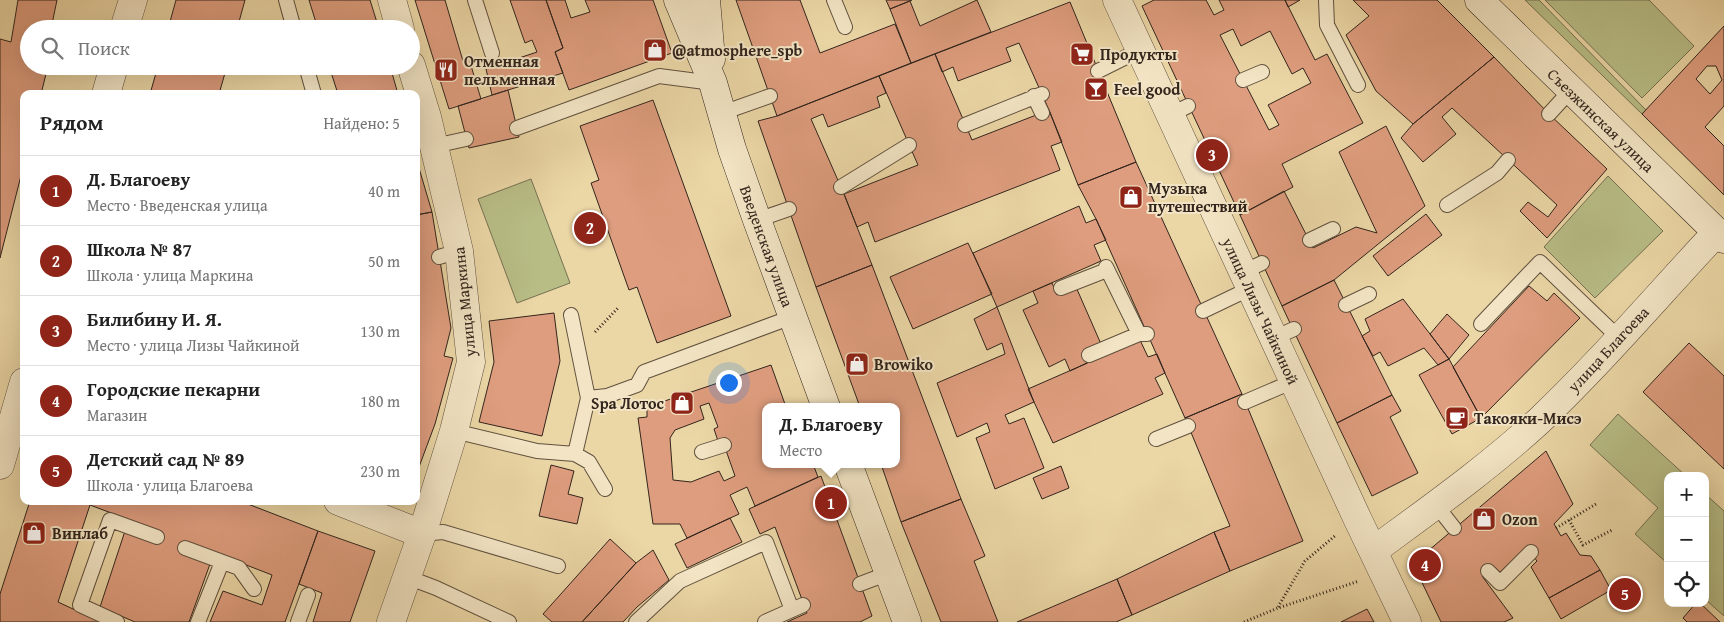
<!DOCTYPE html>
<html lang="ru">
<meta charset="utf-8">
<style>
body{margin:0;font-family:"Gentium Book Plus",serif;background:#f2f2f2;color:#222}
.controls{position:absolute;right:15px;bottom:15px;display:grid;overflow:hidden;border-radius:10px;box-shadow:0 5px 20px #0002}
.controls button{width:45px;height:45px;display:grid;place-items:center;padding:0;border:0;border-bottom:1px solid #e0e0e0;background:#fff;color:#222;font:25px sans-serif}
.you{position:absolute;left:728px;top:382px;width:18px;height:18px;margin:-12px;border:4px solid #fff;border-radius:50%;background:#1a73e8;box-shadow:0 0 0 8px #1a73e833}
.badge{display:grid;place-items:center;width:32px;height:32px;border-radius:50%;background:#8f2418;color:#fff;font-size:16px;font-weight:700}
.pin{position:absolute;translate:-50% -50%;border:2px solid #fff;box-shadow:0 1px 5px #0006}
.popup{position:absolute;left:762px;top:403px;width:138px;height:65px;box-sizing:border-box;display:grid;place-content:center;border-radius:10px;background:#fff;filter:drop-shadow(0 1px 4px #0005);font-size:16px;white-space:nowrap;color:#767676}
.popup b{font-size:19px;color:#222}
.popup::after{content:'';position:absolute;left:50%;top:100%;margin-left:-10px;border:10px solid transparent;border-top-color:#fff}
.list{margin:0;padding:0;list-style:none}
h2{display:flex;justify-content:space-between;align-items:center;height:65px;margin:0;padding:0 20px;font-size:21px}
h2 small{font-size:16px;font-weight:400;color:#767676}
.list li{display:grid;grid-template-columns:32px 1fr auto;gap:15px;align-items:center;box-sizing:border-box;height:70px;padding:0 20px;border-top:1px solid #e0e0e0}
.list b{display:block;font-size:19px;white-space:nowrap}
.list p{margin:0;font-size:16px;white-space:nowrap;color:#767676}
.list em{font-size:16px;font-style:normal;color:#767676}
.icon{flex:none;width:28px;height:28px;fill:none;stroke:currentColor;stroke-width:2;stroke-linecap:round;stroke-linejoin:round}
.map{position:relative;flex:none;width:1724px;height:622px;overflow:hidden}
.search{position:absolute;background:#fff;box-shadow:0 5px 20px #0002;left:20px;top:20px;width:400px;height:55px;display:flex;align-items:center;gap:12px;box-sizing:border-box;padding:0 18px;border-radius:28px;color:#767676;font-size:19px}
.panel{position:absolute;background:#fff;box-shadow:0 5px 20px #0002;left:20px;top:90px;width:400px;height:415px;border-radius:10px}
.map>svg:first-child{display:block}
</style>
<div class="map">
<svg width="1724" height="622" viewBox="0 0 1724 622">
<rect width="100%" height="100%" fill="#ebd6a5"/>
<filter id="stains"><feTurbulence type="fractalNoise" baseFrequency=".004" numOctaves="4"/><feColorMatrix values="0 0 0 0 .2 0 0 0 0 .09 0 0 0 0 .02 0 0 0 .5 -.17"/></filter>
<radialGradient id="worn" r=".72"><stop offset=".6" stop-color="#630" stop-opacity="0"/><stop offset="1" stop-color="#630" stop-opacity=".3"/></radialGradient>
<path fill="#b8bd86" stroke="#757152" d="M1525,0h14l107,110 -4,4z
M1545,0h104l45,46 -52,52z
M1608,176l55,55 -68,67 -51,-51z
M531,179l39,104 -53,20 -39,-104z
M1618,414l68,62h-18v88l-33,-30 23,-26 -68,-63z
M1705,494l19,17v105l-19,-17z"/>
<path fill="#de9d7e" stroke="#32251d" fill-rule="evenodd" d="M18,0h39l-6,29h-22v37h19l-7,28h-17v70l-24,94v-219l11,3z
M176,0h69l-8,29h-69z
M309,0h61l9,29h-61z
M415,0h30l18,61 6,-2 12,40 -32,10z
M510,0h36l17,48 -8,4 8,21 -71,22 -6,-26 51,-17 -5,-12 -7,3z
M546,0h19l6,18 19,-6 -5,-12h68l19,53 -103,37 -14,-38 8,-4z
M736,0h64l20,53 75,-29 16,39 -134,53z
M886,0h26l-22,9z
M977,0l14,32 -80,31 -21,-54 20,-8 10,25z
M1154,0h52l8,15 10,-5 -5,-10h66l30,60 12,-6 36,69 -81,41 11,23 -53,28 -98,-209zM1233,29l8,17 29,-15 22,43 11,-6 8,15 -43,22 11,20 -10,5 -49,-95z
M1285,0h15l-12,7z
M1353,0h84l57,57 -81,67 -37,-33 -30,-56 23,-19z
M1070,2l66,160 -58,23 -29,-75 -30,-67 -13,5 5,13 -53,20 -5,-14 -11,5 -7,-18z
M1724,26v80l-19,21 19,19v49l-82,-81zM1707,66h9l6,14 -12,14 -14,-15z
M935,54l37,86 77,-30 13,32 -11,4 9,24 -185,72 -7,-20 -11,5 -13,-33 74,-29 -39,-89z
M1494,57l55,57 58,55 -60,69 -27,-27 8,-9 20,15 9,-12 -105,-97 -10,9 14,17 -33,28 -22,-24 12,-14z
M158,66h69l-8,28h-69z
M329,66h61l8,28h-60z
M879,76l7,17 -9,4 3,10 -52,20 -5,-13 -12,5 33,75 28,71 -56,22 -58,-166 19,-5z
M508,90l11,47 -50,11 -11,-42z
M653,100l78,216 -74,27 -20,-56 -8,3 -38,-107 8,-3 -19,-54z
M1386,126l39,80 -91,74 -52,26 -42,-91 44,-24 29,57 43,-21 21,6 -38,-81z
M416,158l16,54 -16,3z
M1136,162l106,232 -57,24 -89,-199 -18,-34z
M1079,206l7,17 10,-4 10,21 -12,5 7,16 -104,46 -24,-54z
M432,212l19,116 -7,28 9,2 -18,66 -19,51v-260z
M1426,214l16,21 -54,41 -15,-20z
M968,243l24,51 -79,35 -23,-52z
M872,265l89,234 -60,23 -20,-58h15v-57h-36l-44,-120z
M1334,280l58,115 -55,28 -55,-117z
M1052,283l5,12 19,-8 25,57 -19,8 5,11 -17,8 -5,-12 -16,8 -26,-57 15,-7 -5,-12z
M1529,286l18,15 7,-8 26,25 -99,100 -28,-51z
M1403,299l27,35 19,25 -11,6 -14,-17 -36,18 -8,-14 -7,4 -11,-20 8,-5 -5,-12z
M997,307l37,95 -29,13 4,9 15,-6 20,50 -49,21 -19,-51 14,-6 -3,-9 -30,14 -20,-54 68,-29 -3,-11 -15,7 -13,-31z
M554,313l6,48 -18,75 -63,-14 15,-60 -5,-41z
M1447,314l22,21 -20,24 -19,-25z
M1140,340l8,17 9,-3 8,19 -10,5 8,16 -110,49 -25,-54z
M1689,343l35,33v93l-81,-77z
M1449,359l32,59 -29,16 -33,-59z
M771,365l15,42h-20v57h47l5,13 -63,29 -8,-19 -17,8 9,19 -52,24 -7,-14h-27l-15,-106 9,-1v-10zM709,403l9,24 -4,2 4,12 4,-2 13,37 -11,5 -5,-10 -28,11 -18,-2 -3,-42 5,-8 29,-11 -4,-13z
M1242,394l61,147 -73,30 -16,-39 16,-6 -45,-108z
M1392,395l9,16 -11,6 28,56 -46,23 -35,-73z
M1546,451l27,53 -19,20 7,12 5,-3 14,22 11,1 9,14 -51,28 -18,-31 6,-6 -10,-13 -27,24 -7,-6 -11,10 31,42 -9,4h-63l-26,-54v-6z
M551,465l23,6 -6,23 15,4 -6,26 -38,-8z
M1061,466l8,22 -27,11 -9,-21z
M821,476l51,140 -12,6h-73l20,-9 -32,-86 -15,7 -11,-25z
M961,499l24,57 -11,5 24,61h-57l-40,-100z
M30,501h210l78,30 -33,91h-75l13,-31 39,14 10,-30 -85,-33 23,22 -21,58h-54l-35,-15 25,-76h34l-69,-26 -32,97 43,20h-101v-28z
M730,518l12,24 -55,26 -12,-24z
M318,531l57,20 -25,71h-37l9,-29 -23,-9z
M1214,532l16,39 -98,44 -15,-36z
M610,539l26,24 -54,59h-30l-9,-8z
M653,550l16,30 -32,27 -14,15h-41l54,-59z
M1600,570l11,20 -50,29 -12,-21z
M1117,579l15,36 -16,7h-99z
M1696,603h4l20,19h-33l-4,-4z
M1367,609l7,13h-33z"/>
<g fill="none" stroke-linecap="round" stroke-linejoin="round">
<g stroke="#60513f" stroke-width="16">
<path id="lane" d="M286,0l8,29
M475,0l17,53
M834,0l11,27
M1326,0l1,25 31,60
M306,66l8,28
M1098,71l42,-21
M1243,80l19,-8
M1034,96l8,17
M722,113l48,-17
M1549,114l22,-24
M1170,115l18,-9
M965,125l77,-31
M517,128l142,-52 54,7
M434,146l32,-7
M841,187l68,-42
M1447,205l50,-32 11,-13
M757,220l32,-11
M1310,240l23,-11
M439,257l20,-6
M1106,267l33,67
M1243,272l19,-9
M1061,288l46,-18
M1346,305l23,-11
M1203,311l48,-23
M571,315l17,83 -13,56
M1481,324l59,-62 79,76
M1274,338l20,-9
M1089,355l50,-21h8
M588,398l19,-2 30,-11 7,-13 148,-55
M1245,402l49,-21
M454,431l83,20 38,3 14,8 16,27
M1156,439l32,-13
M702,452l22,-7
M1436,505l18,23
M422,534l21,-2 115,34
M185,548l54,20 15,21
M1488,571l12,12 31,-31
M407,577l29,11 73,34
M860,584l29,-11
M117,622l-37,-17 30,-85 47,17
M198,622l24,-60
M298,622l10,-27
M636,622l44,-41 86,-39 26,68
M765,622l38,-17"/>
</g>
<g stroke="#60513f" stroke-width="29">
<path id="street" d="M392,0l8,29
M1117,0l241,520 49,102
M124,29l9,-29
M106,94l8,-28
M0,465l24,-83
M338,501l84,33
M1373,551c57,-42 115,-83 167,-131 62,-59 118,-125 177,-188
M391,622l31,-88 32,-103 17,-69 -12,-111 -32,-134 -16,-52"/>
</g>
<g stroke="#32251d" stroke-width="29">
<path id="secondary" d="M678,0l35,83 19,66 25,71 69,187
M706,0l5,59
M1479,0l245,239
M848,464l59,158"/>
</g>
<path stroke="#32251d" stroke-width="3" stroke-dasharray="1 2.5" stroke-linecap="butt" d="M595,332l24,-25
M1569,520l14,25 29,-15
M1556,528l40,-24
M1278,607l27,-46 31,-26
M1244,622l34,-14 81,-27"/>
<use href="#lane" stroke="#f2e4c4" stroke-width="14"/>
<use href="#street" stroke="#f2e4c4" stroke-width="28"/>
<use href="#secondary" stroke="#f2e4c4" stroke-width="28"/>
</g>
<defs>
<g id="shop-square" transform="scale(1.25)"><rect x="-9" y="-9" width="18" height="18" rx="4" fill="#8f2418" stroke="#f2e4c4"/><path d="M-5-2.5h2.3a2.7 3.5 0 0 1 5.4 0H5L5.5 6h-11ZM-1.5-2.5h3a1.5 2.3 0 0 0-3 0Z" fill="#fff"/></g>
<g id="supermarket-square" transform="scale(1.25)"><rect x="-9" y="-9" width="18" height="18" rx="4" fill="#8f2418" stroke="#f2e4c4"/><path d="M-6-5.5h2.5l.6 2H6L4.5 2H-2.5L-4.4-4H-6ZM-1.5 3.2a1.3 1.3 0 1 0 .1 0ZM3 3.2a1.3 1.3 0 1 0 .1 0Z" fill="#fff"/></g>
<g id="restaurant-square" transform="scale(1.25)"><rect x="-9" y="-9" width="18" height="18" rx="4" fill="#8f2418" stroke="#f2e4c4"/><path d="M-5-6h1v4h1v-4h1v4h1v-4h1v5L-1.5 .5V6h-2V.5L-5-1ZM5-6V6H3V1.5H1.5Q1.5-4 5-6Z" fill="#fff"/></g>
<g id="bar-square" transform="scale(1.25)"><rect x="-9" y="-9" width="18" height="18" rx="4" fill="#8f2418" stroke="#f2e4c4"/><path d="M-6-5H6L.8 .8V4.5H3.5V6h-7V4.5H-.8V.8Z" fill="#fff"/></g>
<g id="cafe-square" transform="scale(1.25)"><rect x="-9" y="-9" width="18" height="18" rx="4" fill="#8f2418" stroke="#f2e4c4"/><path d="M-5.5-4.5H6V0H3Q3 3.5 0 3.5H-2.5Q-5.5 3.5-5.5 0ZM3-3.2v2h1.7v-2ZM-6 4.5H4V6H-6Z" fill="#fff"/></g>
</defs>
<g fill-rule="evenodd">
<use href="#shop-square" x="655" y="50"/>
<use href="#supermarket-square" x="1082" y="54"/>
<use href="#restaurant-square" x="446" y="70"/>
<use href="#bar-square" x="1096" y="89"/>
<use href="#shop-square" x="1131" y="197"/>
<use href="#shop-square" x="857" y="364"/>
<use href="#shop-square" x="682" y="403"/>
<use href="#cafe-square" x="1457" y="418"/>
<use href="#shop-square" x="1484" y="519"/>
<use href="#shop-square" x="34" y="533"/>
</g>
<g text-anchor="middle" stroke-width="4" stroke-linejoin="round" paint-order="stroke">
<g font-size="16" font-weight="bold" fill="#32251d" stroke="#f2e4c4" text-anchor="start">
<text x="672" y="56">@atmosphere_spb</text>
<text x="1100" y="60">Продукты</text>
<text x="464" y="67">Отменная<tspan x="464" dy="18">пельменная</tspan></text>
<text x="1114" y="95">Feel good</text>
<text x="1148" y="194">Музыка<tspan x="1148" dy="18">путешествий</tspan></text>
<text x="874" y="370">Browiko</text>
<text x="664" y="409" text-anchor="end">Spa Лотос</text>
<text x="1474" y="424">Такояки-Мисэ</text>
<text x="1502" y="525">Ozon</text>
<text x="52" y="539">Винлаб</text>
</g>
<g font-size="16" fill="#32251d" stroke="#f2e4c4">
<text transform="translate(1601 120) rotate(44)" y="6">Съезжинская улица</text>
<text transform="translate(767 246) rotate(70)" y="6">Введенская улица</text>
<text transform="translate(464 302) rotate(-96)" y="6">улица Маркина</text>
<text transform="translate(1261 311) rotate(65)" y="6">улица Лизы Чайкиной</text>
<text transform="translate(1608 349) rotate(-47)" y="6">улица Благоева</text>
</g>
</g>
<rect width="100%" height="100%" filter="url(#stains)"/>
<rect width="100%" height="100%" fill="url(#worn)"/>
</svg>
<div class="controls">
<button>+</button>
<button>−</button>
<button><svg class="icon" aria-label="locate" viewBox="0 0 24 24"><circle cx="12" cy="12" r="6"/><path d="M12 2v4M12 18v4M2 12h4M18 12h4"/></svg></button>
</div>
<div class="you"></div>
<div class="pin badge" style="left:831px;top:503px">1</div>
<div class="popup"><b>Д. Благоеву</b>Место</div>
<div class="pin badge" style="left:590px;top:228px">2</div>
<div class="pin badge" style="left:1212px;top:155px">3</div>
<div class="pin badge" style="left:1425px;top:565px">4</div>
<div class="pin badge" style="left:1625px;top:594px">5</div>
<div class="search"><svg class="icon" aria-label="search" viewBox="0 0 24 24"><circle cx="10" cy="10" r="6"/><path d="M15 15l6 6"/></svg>Поиск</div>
<section class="panel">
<h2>Рядом<small>Найдено: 5</small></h2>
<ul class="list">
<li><span class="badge">1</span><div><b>Д. Благоеву</b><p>Место · Введенская улица</p></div><em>40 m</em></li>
<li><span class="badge">2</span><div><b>Школа № 87</b><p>Школа · улица Маркина</p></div><em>50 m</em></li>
<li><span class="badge">3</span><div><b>Билибину И. Я.</b><p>Место · улица Лизы Чайкиной</p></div><em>130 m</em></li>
<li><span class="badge">4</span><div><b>Городские пекарни</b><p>Магазин</p></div><em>180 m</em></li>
<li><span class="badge">5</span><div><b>Детский сад № 89</b><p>Школа · улица Благоева</p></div><em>230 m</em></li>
</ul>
</section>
</div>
